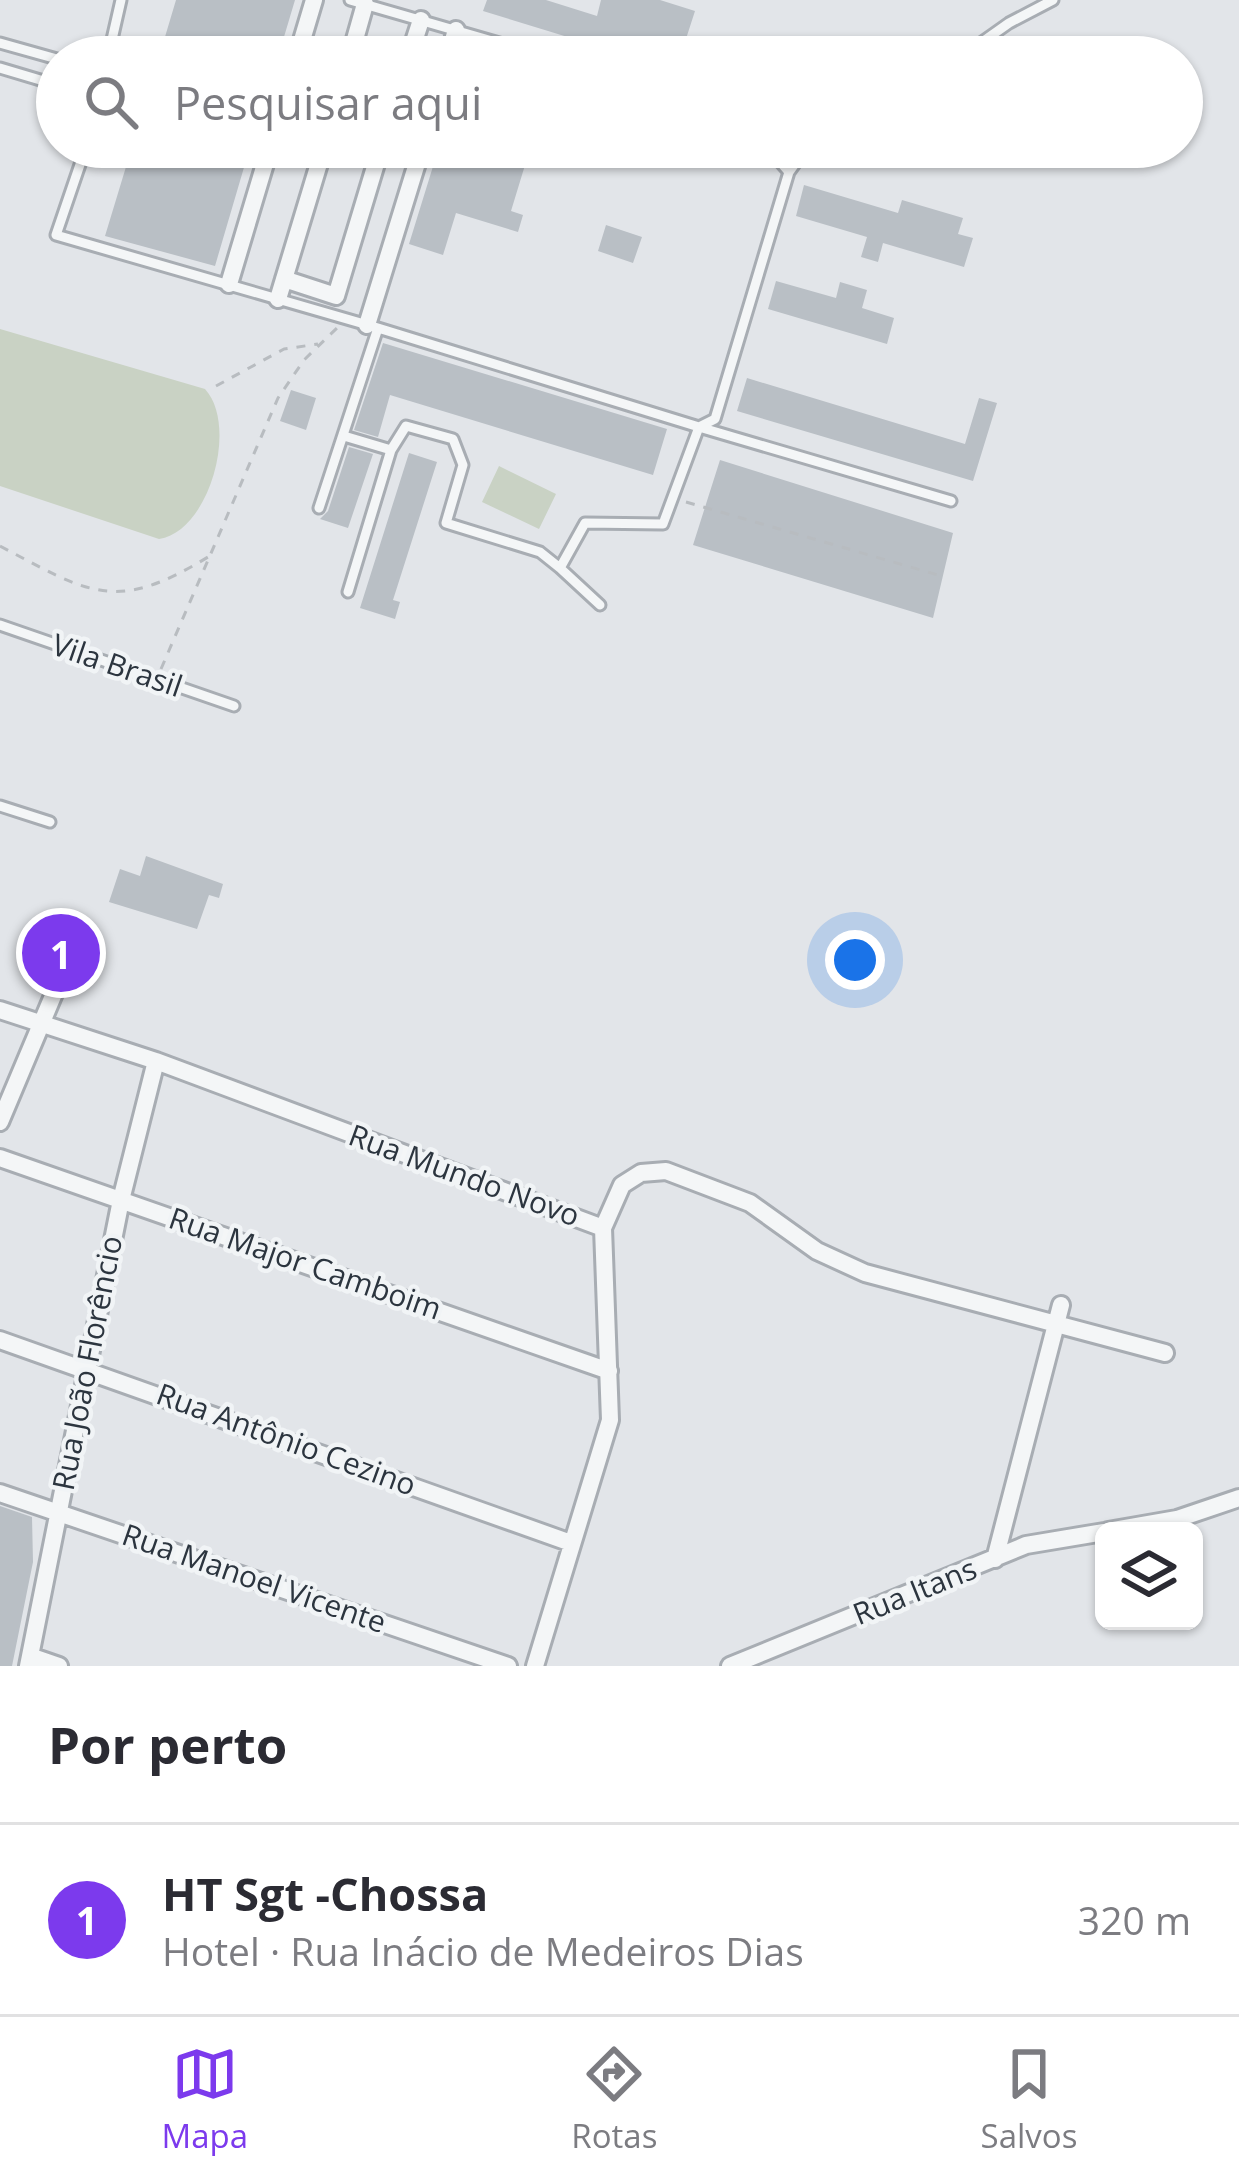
<!DOCTYPE html>
<html lang="pt">
<meta charset="utf-8">
<style>
body{margin:0;font-family:"Open Sans",sans-serif;background:#f7f7f7;color:#2b2b33}
.controls{position:absolute;right:36px;bottom:36px;display:grid;overflow:hidden;border-radius:18px;box-shadow:0 3px 9px #0004}
.controls button{width:108px;height:108px;display:grid;place-items:center;padding:0;border:0;border-bottom:3px solid #e1e1e2;background:#fff;color:#2b2b33;font:60px sans-serif}
.you{position:absolute;left:855px;top:960px;width:42px;height:42px;margin:-30px;border:9px solid #fff;border-radius:50%;background:#1a73e8;box-shadow:0 0 0 18px #1a73e833}
.badge{display:grid;place-items:center;width:78px;height:78px;border-radius:50%;background:#7c3aed;color:#fff;font-size:39px;font-weight:700}
.pin{position:absolute;translate:-50% -50%;border:6px solid #fff;box-shadow:0 3px 12px #0006}
.list{margin:0;padding:0;list-style:none}
h2{display:flex;justify-content:space-between;align-items:center;height:156px;margin:0;padding:0 48px;font-size:51px}
h2 small{font-size:39px;font-weight:400;color:#7c7c81}
.list li{display:grid;grid-template-columns:78px 1fr auto;gap:36px;align-items:center;box-sizing:border-box;height:192px;padding:0 48px;border-top:3px solid #e1e1e2}
.list b{display:block;font-size:45px;white-space:nowrap}
.list p{margin:0;font-size:39px;white-space:nowrap;color:#7c7c81}
.list em{font-size:39px;font-style:normal;color:#7c7c81}
.icon{flex:none;width:66px;height:66px;fill:none;stroke:currentColor;stroke-width:2;stroke-linecap:round;stroke-linejoin:round}
.map{position:relative;flex:none;width:1239px;height:1666px;overflow:hidden}
.search{position:absolute;background:#fff;box-shadow:0 3px 9px #0004;left:36px;right:36px;top:36px;height:132px;display:flex;align-items:center;gap:30px;box-sizing:border-box;padding:0 42px;border-radius:66px;color:#7c7c81;font-size:45px}
.sheet{height:348px;background:#fff}
nav{display:flex;justify-content:space-around;align-items:center;box-sizing:border-box;height:168px;border-top:3px solid #e1e1e2;background:#fff;font-size:33px;color:#7c7c81}
nav a{display:grid;justify-items:center;gap:6px}
nav .on{color:#7c3aed}
.map>svg:first-child{display:block}
</style>
<div class="map">
<svg width="1239" height="1666" viewBox="0 0 1239 1666">
<rect width="100%" height="100%" fill="#e2e5e9"/>
<path fill="#c9d2c4" d="M0,329l205,60c34,37 4,143 -46,150l-159,-53z
M499,466l57,28 -17,35 -57,-27z"/>
<path fill="#b9bfc5" d="M176,0h119l-17,57h-119z
M487,0h59l51,16 4,-16h59l35,11 -11,34 29,12h-80l-150,-46z
M132,147h118l-35,119 -110,-30z
M439,147h36l-2,9 26,8 5,-17 25,5 -18,59 12,4 -5,17 -62,-19 -13,42 -34,-11z
M804,185l94,28 4,-13 61,18 -5,16 15,4 -9,29 -81,-24 -5,19 -17,-5 6,-20 -71,-21z
M606,225l36,12 -9,26 -35,-12z
M776,281l60,17 4,-16 27,8 -5,18 32,10 -7,26 -119,-35z
M383,343l284,86 -14,46 -263,-80 -12,42 -24,-7z
M747,378l218,66 14,-46 18,5 -24,78 -236,-70z
M291,390l25,8 -10,32 -26,-9z
M349,447l24,7 -25,74 -28,-9 8,-8z
M409,453l28,9 -44,138 7,2 -5,17 -35,-11z
M720,460l233,73 -20,85 -240,-73z
M146,856l77,28 -4,14 -10,-3 -12,34 -88,-27 11,-33 20,7z
M0,1506l32,11 1,45 -21,104h-12z"/>
<g fill="none" stroke-linecap="round" stroke-linejoin="round">
<g stroke="#a8adb3" stroke-width="15">
<path id="service" d="M350,0l198,57
M0,43l57,16
M108,57l13,-57
M961,57l48,-34 44,-23
M0,68l57,17
M86,147l-30,88 322,93 321,99 16,-8 74,-247 -22,-25
M789,172l18,-25
M344,436l47,14
M319,508l59,-180
M560,568l40,37
M348,592l43,-142 15,-24 47,13 10,26 -17,58 94,29 20,16 25,-45 78,1 36,-97 252,74
M0,625l234,81
M0,806l50,16"/>
</g>
<g stroke="#a8adb3" stroke-width="22">
<path id="minor" d="M297,57l17,-57
M350,57l15,-53
M409,57l12,-37
M448,57l8,-27
M284,279l52,17 45,-149
M229,284l41,-137
M278,299l46,-152
M367,325l55,-178
M0,1010l156,51 447,167 19,-43 19,-12 25,-2 84,32 67,48 48,22 300,80
M0,1122l66,-157
M0,1158l609,213
M0,1340l571,203
M0,1493l508,173
M1108,1531l69,-12 62,-21
M995,1559l66,-254
M30,1656l29,10
M28,1666l93,-466 35,-139
M535,1666l75,-246 -7,-192
M730,1666l296,-121 78,-13"/>
</g>
<path stroke="#b8bcc0" stroke-width="3" stroke-dasharray="9 9" stroke-linecap="butt" d="M341,156l20,6
M216,386l68,-37 34,-5
M686,502l259,75
M0,546c89,47 115,68 208,11
M161,669l117,-271 26,-38 33,-32"/>
<use href="#service" stroke="#f4f6f7" stroke-width="9"/>
<use href="#minor" stroke="#f4f6f7" stroke-width="16"/>
</g>
<g text-anchor="middle" stroke-width="9" stroke-linejoin="round" paint-order="stroke">
<g font-size="30" fill="#2c353f" stroke="#f1f4f6">
<text transform="translate(117 666) rotate(19)" y="10">Vila Brasil</text>
<text transform="translate(464 1176) rotate(20)" y="10">Rua Mundo Novo</text>
<text transform="translate(305 1264) rotate(19)" y="10">Rua Major Camboim</text>
<text transform="translate(88 1363) rotate(-79)" y="10">Rua João Florêncio</text>
<text transform="translate(286 1440) rotate(20)" y="10">Rua Antônio Cezino</text>
<text transform="translate(254 1579) rotate(19)" y="10">Rua Manoel Vicente</text>
<text transform="translate(915 1592) rotate(-22)" y="10">Rua Itans</text>
</g>
</g>
</svg>
<div class="controls">
<button><svg class="icon" aria-label="layers" viewBox="0 0 24 24"><path d="M12 4l9 5-9 5-9-5zM3 14l9 5 9-5"/></svg></button>
</div>
<div class="you"></div>
<div class="pin badge" style="left:61px;top:953px">1</div>
<div class="search"><svg class="icon" aria-label="search" viewBox="0 0 24 24"><circle cx="10" cy="10" r="6"/><path d="M15 15l6 6"/></svg>Pesquisar aqui</div>
</div>
<section class="sheet">
<h2>Por perto<small></small></h2>
<ul class="list">
<li><span class="badge">1</span><div><b>HT Sgt -Chossa</b><p>Hotel · Rua Inácio de Medeiros Dias</p></div><em>320 m</em></li>
</ul>
</section>
<nav>
<a class="on"><svg class="icon" aria-label="map" viewBox="0 0 24 24"><path d="M3 6l6-2 6 2 6-2v14l-6 2-6-2-6 2zM9 4v14M15 6v14"/></svg>Mapa</a>
<a><svg class="icon" aria-label="directions" viewBox="0 0 24 24"><path d="M12 3l9 9-9 9-9-9zM9 14v-3h6M13 9l2 2-2 2"/></svg>Rotas</a>
<a><svg class="icon" aria-label="saved" viewBox="0 0 24 24"><path d="M7 4h10v16l-5-4-5 4z"/></svg>Salvos</a>
</nav>
